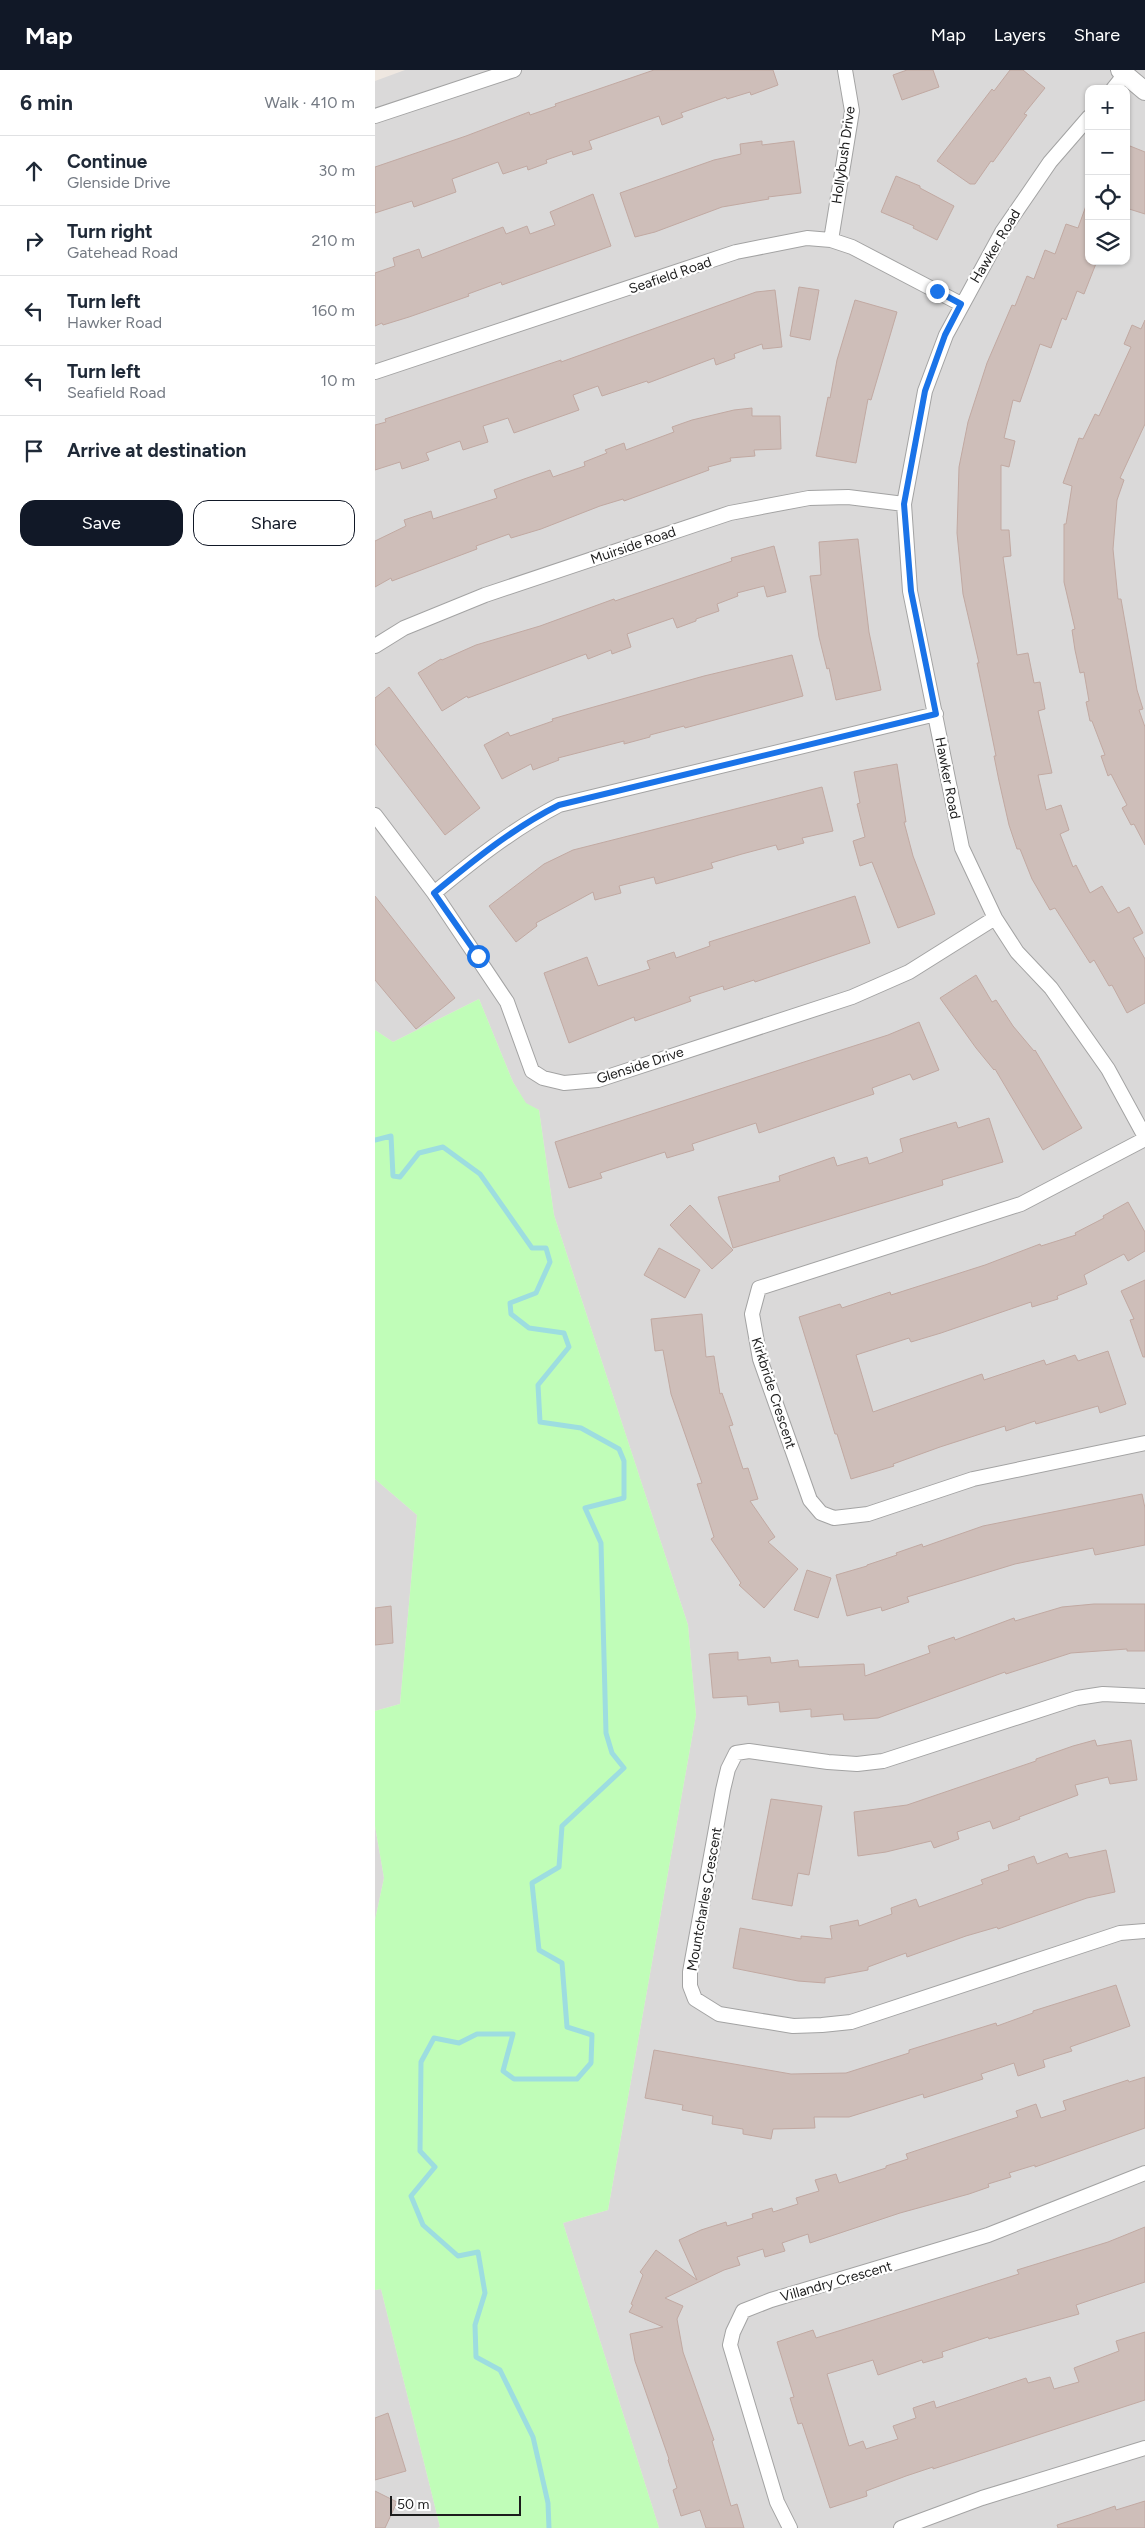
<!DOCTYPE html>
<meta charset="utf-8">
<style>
body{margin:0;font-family:Figtree,sans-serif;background:#f2f2f3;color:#1f2937}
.controls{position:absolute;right:15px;top:15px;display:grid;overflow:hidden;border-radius:10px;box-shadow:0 1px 4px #0004}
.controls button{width:45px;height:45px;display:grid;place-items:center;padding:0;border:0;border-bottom:1px solid #e0e1e3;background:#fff;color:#1f2937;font:25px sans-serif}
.scale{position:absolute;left:15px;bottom:12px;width:131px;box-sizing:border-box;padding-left:5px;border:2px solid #1c1c1c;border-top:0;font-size:14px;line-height:18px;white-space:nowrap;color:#1c1c1c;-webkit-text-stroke:4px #fff;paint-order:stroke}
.stop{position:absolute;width:15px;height:15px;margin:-11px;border:4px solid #1a73e8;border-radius:50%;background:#fff}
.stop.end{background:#1a73e8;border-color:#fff;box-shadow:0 1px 5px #0008}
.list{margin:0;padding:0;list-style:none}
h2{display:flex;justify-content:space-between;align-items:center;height:65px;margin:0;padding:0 20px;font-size:21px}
h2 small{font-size:16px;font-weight:400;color:#747a83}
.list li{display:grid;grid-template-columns:32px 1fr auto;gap:15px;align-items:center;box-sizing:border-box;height:70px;padding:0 20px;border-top:1px solid #e0e1e3}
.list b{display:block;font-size:19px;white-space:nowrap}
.list p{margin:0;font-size:16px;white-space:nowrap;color:#747a83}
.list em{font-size:16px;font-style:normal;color:#747a83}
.actions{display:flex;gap:10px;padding:15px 20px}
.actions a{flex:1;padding:11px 0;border:1px solid #111827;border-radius:15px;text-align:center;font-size:18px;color:#111827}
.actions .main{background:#111827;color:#fff}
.icon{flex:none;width:28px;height:28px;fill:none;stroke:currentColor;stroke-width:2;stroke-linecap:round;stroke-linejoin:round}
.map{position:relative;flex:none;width:770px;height:2458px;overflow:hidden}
header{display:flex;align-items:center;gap:30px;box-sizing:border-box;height:70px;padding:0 25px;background:#111827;color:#fff}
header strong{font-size:24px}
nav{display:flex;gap:28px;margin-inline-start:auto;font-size:18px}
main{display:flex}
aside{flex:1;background:#fff}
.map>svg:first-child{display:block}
</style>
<header>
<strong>Map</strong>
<nav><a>Map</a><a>Layers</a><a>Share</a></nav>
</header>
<main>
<aside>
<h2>6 min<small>Walk · 410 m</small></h2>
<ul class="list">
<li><svg class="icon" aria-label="ahead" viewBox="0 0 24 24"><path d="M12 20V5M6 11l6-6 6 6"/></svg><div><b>Continue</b><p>Glenside Drive</p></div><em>30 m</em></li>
<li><svg class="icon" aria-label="right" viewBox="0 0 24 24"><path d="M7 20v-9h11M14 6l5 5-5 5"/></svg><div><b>Turn right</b><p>Gatehead Road</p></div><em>210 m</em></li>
<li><svg class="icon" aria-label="left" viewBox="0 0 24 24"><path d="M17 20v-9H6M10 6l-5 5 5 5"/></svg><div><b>Turn left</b><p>Hawker Road</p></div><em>160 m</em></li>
<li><svg class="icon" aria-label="left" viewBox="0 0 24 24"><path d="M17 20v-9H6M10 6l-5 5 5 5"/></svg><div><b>Turn left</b><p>Seafield Road</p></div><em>10 m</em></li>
<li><svg class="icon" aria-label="arrive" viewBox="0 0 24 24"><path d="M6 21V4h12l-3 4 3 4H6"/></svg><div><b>Arrive at destination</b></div></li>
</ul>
<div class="actions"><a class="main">Save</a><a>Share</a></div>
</aside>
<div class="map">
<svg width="770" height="2458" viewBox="0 0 770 2458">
<rect width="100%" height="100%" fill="#eee7e0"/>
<path fill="#dad9d9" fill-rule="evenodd" d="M30,0h740v2458h-486l-96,-305 45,-13 88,-495 -8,-90 -134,-410 -15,-105 -13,-6 -13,-22 -34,-83 -86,43 -18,-12v-949zM714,19h37v172h-37z
M0,1409l42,36 -17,189 -25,7z
M0,1756l9,52 -9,42z
M6,2219l59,238 -2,1h-63v-238z"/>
<path fill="#c0fdb8" d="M104,929l34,83 13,21 13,7 15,105 134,410 8,90 -88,495 -45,13 96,305h-221l2,-1 -59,-238 -6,1v-370l9,-42 -9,-52v-115l25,-7 17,-189 -42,-36v-449l18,12z"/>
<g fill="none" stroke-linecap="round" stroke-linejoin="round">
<path stroke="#9ddde0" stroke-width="5" d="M0,1070l16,-4 2,40 7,1 19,-24 24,-6 37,27 52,74h14l4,14 -14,31 -26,10 1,11 18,14 35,5 5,14 -31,38 2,37 41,6 38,21 5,12v37l-39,10 16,35 5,190 6,20 12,15 -62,58 -3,41 -27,16 7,67 23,13 5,64 25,8 -1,28 -14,16h-63l-11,-8 10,-37h-36l-18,9 -25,-5 -13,24 -1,89 15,16 -24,29 12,29 35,31 20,-4 7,41 -10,32 1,32 24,13 33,67 15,66 1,25"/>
</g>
<path fill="#cebeb9" stroke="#c1a9a2" d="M279,0h119l5,15 -27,10 -1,-3 -23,7 -1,-2 -45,16 2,4 -21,8 -3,-9 -70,25 3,8 -19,6 -1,-4 -26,9 1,3 -19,7 -1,-4 -24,8 -5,-12 -46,17 4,13 -42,15 -2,-6 -37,12v-46l91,-31 63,-24 1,3 26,-9 -1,-2z
M532,0h26l6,17 -37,13 -9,-25z
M635,0h13l22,18 -21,26 3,1 -34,47 -2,-1 -16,23h-5l-33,-23 55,-72 2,2z
M387,71v4l32,-4 7,52 -33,4 1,2 -47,8 -67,25 -20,5 -15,-44 94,-33 27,-6 -1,-10z
M755,76l15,6v62l-19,-6v-52z
M521,106l24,10v2l34,18 -17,34 -24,-12 1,-2 -33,-14z
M218,124l18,52 -109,39 -1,-3 -33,12 1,2 -60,21 -26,8 -1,-2 -7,3v-53l20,-7 -2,-8 26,-9 3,9 81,-31 3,7 21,-8 3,8 25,-9 -5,-13z
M712,133h2v58h8l-13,33 -7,-3 -11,29 -4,-2 -11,30 -11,-4 -20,58 -7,-2 -9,38 11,3 -6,26 -8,-2v65h8l2,26 -8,1 14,98 11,-2 6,30 6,-1 5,27 -7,2 14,62 -14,2 8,35 15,-5 8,25 -9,4 13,33 3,-2 14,28 12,-7 16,27 11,-6 14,26 -10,5 12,21v44l-18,10 -15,-28 -3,1 -15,-26 -4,3 -35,-55 -5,2 -18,-31 -12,-30h-3l-8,-24 -10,-44 -5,-25h2l-19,-93h2l-16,-69 -6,-61 2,-66 9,-45 19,-59 25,-58 3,1 12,-30 7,3 11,-29 10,4 11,-30 12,4z
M424,217l20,3 -9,50 -20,-4z
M400,220l7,57 -19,2 -1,-5 -28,10 1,4 -19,7 -2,-7 -66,25 -1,-2 -45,15 -4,-10 -25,9 6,15 -65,23 -6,-15 -25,8 5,16 -25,8 -3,-9 -34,12 3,7 -27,9 -2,-7 -25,8v-45l11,-3 -1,-3 176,-59v2l195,-70z
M480,230l42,12 -26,88 -3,-1 -12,64 -40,-7 12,-59 2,1 7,-38z
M770,250v104l-25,54 4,2 -7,20 -4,49 5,50h3l16,91 6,19 -4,1 6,17v118l-11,-21 -3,1 -9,-17 5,-3 -16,-31 -3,2 -7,-20 4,-1 -13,-34h-2l-4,-19 3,-1 -5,-29 -4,1 -5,-23 -3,-20 3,-1 -11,-47v-58h2l6,-38 -9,-3 16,-45 4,1 12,-25 4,2 32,-69 -7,-3 8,-19 9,4z
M377,338v8h28l1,33 -27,1 1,6 -25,2 1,3 -23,6 1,3 -85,31 -1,-2 -23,7 -59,23 -30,9 -2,-4 -33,12 1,3 -85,32 -1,-3 -16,9v-46l31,-15 -2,-6 27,-9 2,8 64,-21 -3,-8 30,-11 26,-9 3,7 32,-11 -1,-4 23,-9 -2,-3 19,-7 2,7 48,-18 -2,-5 20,-7 42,-10z
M483,469l11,93 12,58 -45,10 -7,-32 -2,1 -8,-32 -9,-61 11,-1 -2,-33z
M399,476l12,46 -19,5 -3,-11 -27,7 1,3 -21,8 2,7 -23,8v2l-19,7 -4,-10 -46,16 4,13 -19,7 -1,-4 -23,9 -2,-5 -118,44 -1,-2 -25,15 -24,-38 23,-14 1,1 34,-15 64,-19 74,-27 1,2 117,-40 -1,-3z
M417,585l11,41 -118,32 -1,-2 -34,9v2l-26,7v-3l-66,17 1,2 -26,10 -2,-6 -29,15 -18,-34 24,-13 2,4 43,-15 -1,-2 31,-9 121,-34z
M14,617l91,121 -35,27 -70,-91v-46z
M522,694l9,58h-2l9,34 22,58 -37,14 -26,-66 -12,4 -7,-25 12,-4 -8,-33 3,-1 -6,-31z
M447,717l11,44 -31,7 2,5 -26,7 -2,-5 -34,9 -31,9 2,5 -57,16 -2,-7 -35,9 2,7 -26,7 -2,-8 -57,31 1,3 -21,16 -27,-36 55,-42 29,-14z
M0,826l80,102 -39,31 -41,-49z
M480,826l15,47 -115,39 -1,-2 -30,10 -1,-4 -34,11 2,4 -56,20 -1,-4 -65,26 -25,-70 43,-16 11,29 52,-17 -3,-8 27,-9 2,6 34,-12 -1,-4z
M601,905l16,27 4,-2 17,26 21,25 1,-1 47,78 -39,22 -48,-81 -1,1 -18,-22 -36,-50z
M544,952l20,48 -26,10 -3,-6 -38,14 2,6 -115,39 -3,-10 -64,21 2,6 -27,8 -2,-6 -65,21 2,5 -33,10 -14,-46 333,-107z
M614,1048l14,44 -61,18 1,5 -210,63 -15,-51 62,-16 -1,-5 55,-19 3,9 30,-9 2,7 34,-12 -3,-13 56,-17 2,6z
M753,1132l17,30v19l-17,10 -4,-7 -40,21 3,9 -30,12 1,3 -26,8 -1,-5 -90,31 -30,9 -2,-4 -53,17 17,57 109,-38 2,6 60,-20 2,5 29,-10 3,6 30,-10 18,53 -26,9 -2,-7 -62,18 -1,-3 -29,10 -1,-5 -65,21 -47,17 1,2 -43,13 -14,-45h-2l-36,-117 41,-13 2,4 48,-16 1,3 94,-30 55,-21 1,2 35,-11 -1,-2 29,-15 -1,-2z
M315,1135l43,45 -21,19 -42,-44z
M284,1178l41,22 -15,28 -41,-23z
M770,1210v77h-2l-13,-37 4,-1 -13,-28z
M327,1244l4,43 8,-1 6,38 2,-1 11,32 -4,1 14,43 5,-1 10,31 -8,2 25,36 -7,5 30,27 -34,39 -25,-23 2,-2 -30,-44 3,-2 -17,-53 5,-1 -31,-89 -8,-44 -8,1 -4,-32z
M767,1424l3,14v37l-50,10 -2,-7 -78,16 -108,33 2,5 -27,9 -1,-4 -34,9 -11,-41 31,-9v-1l30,-10 -1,-2 26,-9 1,3 60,-21z
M432,1500l24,8 -13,40 -24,-8z
M719,1534h51v47h-18v-2l-56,4 -65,21 -1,-2 -127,46 -34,2 -1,-6 -32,3v-8l-31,3 -1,-10 -31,3 -1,-9 -34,2 -4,-44 29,-2v8l32,-3 1,6 27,-3 1,7 65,-3 1,12 65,-23 -2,-7 26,-9 1,3 59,-22 1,3 47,-14z
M16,1536l2,37 -18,2v-37z
M720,1670l2,6 34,-6 6,40 -27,4 -2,-7 -33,8 3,10 -59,22 1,2 -27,10 -3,-8 -33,11 2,7 -25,9 -3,-7 -45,11 -28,4 -4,-44 53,-7 129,-44v-2l37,-13z
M396,1729l51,7 -13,69 -11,-2 -6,33 -40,-7z
M731,1780l9,42 -28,6 -89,31 -1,-2 -31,9 -59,21 -1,-4 -38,14v3l-43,8v5l-27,-2 -65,-13 7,-40 61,11v-3l31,3 -2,-13 28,-6 1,6 33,-12 -1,-6 25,-9 3,8 64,-23 -2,-4 28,-10 -1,-5 26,-9 3,8 30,-11 2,5z
M741,1915l14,41 -60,21 2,4 -29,9 2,7 -27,9 -4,-13 -33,11 2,5 -59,19 -1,-4 -74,23h-35l1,11 -42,1 -2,10 -28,-5v-5l-31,-5 1,-8 -31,-6 1,-5 -38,-7 9,-48 137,24 55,-1 63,-20v-3l87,-27 1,3 36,-13v-2z
M770,2007v51l-110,39v-2l-26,8 2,4 -23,7 1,3 -20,7 -69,19 -90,30 -2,-9 -26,9 3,8 -20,6 -2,-8 -26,8 3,8 -16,5 -59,28 18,8 -6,13 6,33 31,88 -2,1 19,65 6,-2 7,24h-38l-6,-18 -19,6 -8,-26 4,-2 -9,-28 1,-1 -34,-98 -5,-27 33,-7 -34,-15 4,-7 -2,-1 12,-29 -3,-3 16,-22 41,30 -18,-40 22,-10 25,-8 1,4 26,-8 -1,-4 20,-6 1,4 25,-8 -2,-6 23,-7 -4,-11 21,-6 3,9 47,-15v-2l22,-7 -2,-5 112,-37 -2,-6 20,-7 5,14 25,-8 -3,-9 65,-21 1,2z
M770,2157v55l-69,23 3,9 -90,25 -1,-2 -46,15 1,5 -20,6 -1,-3 -44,15 -5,-15 -46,14 22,72 14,-5 3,8 32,-10 -5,-13 23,-8 -3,-10 21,-7 2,7 90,-30 2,5 22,-6 4,12 25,-7 -5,-14 45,-17 -3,-10 29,-9v68l-212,69v-2l-27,9 -40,15 1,5 -37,12 -28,-85 -4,1 -8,-26 4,-1 -17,-55 36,-12 3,8 45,-14 158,-50 -2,-4 91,-28z
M13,2343l18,58 -31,9v-62z
M0,2421l22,11 -12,26h-10z
M770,2431v27h-87l-1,-3 32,-10 26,-9 1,4z"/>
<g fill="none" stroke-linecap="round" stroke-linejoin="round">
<g stroke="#a3a3a3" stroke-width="16">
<path id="minor" d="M738,19l12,-15
M0,46l139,-46
M714,47l-39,45 -48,70 -56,103 -21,56 -21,113 6,87 52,257 33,70 22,34 34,36 57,81 37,68
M456,170l21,-129 -7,-41
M0,302l361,-120 71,-14 24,2 21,7 109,57
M0,576l29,-18 81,-33 245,-82 79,-15 39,-1 56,7
M0,745l59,78 73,109 25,69 11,7 21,5 34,-3 254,-83 57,-25 86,-54
M59,823c40,-33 79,-64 125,-88l377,-91
M770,1069l-124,65 -262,84 -7,26 8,45 50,141 11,13 13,5 34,-4 105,-35 172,-36
M770,1626l-42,-2 -26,4 -194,63 -26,3 -29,-2 -79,-11 -13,2 -8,16 -5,21 -33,182v14l5,13 24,15 74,12 29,-1 29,-3 251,-83 18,-6 25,-2
M415,2458l-13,-26 -47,-157 3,-13 10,-21 28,-11 217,-65 157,-62
M526,2458l81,-30 163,-50"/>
</g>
<g stroke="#a3a3a3" stroke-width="20">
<path id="tertiary" d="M745,0l25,21"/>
</g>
<use href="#minor" stroke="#fff" stroke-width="14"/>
<use href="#tertiary" stroke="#fff" stroke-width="18"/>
</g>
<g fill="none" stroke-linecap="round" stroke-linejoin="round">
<path stroke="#1a73e8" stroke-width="6" d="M103,886l-44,-63c40,-33 79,-65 125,-88l377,-91 -25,-123 -7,-87 21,-113 20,-56 16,-31 -24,-13"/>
</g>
<g text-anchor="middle" stroke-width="4.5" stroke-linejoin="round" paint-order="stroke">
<g font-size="14" fill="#1c1c1c" stroke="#fff">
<text transform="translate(468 85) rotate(-82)" y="5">Hollybush Drive</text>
<text transform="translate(620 176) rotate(-59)" y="5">Hawker Road</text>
<text transform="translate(295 205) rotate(-19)" y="5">Seafield Road</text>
<text transform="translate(258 475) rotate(-19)" y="5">Muirside Road</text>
<text transform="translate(573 708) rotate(79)" y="5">Hawker Road</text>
<text transform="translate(265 995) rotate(-18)" y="5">Glenside Drive</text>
<text transform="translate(399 1323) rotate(72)" y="5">Kirkbride Crescent</text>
<text transform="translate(329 1829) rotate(-80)" y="5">Mountcharles Crescent</text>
<text transform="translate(461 2211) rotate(-16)" y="5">Villandry Crescent</text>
</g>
</g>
</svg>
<div class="controls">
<button>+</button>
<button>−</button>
<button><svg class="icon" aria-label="locate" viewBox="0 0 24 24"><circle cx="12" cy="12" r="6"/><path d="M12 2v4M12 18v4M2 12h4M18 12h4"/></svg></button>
<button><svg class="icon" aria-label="layers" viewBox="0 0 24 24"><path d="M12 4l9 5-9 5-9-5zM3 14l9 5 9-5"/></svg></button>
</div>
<div class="scale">50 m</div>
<div class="stop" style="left:103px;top:886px"></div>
<div class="stop end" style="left:562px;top:221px"></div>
</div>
</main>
